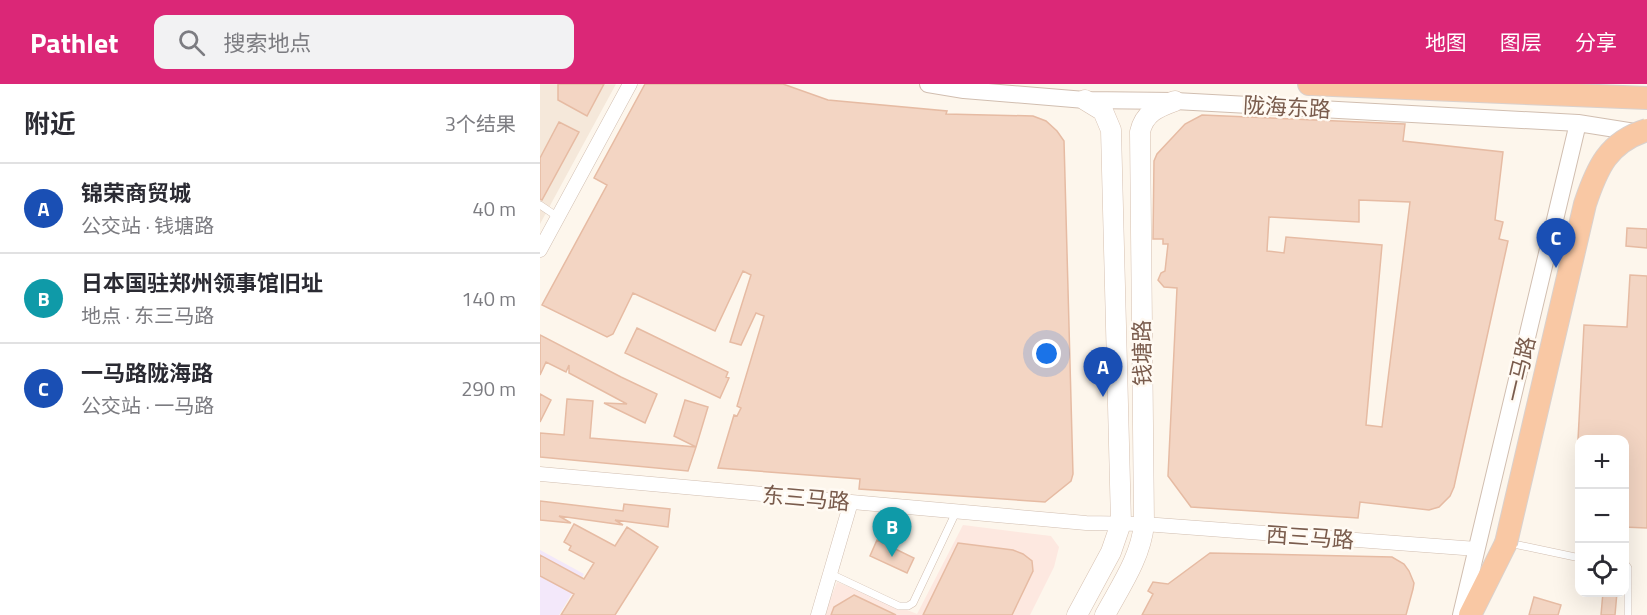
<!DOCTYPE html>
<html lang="zh">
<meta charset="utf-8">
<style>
body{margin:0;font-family:"Titillium Web","Noto Sans SC",sans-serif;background:#f2f2f3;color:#2b2b33}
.controls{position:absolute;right:18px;bottom:18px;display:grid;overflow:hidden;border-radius:12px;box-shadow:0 6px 24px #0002}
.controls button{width:54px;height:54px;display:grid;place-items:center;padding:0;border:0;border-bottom:2px solid #e1e1e2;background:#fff;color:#2b2b33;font:30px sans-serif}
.you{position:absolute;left:507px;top:270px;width:21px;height:21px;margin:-15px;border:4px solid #fff;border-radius:50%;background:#1a73e8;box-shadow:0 0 0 9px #1a73e833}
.badge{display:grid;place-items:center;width:39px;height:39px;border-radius:50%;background:#db2777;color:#fff;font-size:20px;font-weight:700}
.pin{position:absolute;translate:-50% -50px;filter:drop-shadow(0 2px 3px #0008)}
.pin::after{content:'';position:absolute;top:32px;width:21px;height:18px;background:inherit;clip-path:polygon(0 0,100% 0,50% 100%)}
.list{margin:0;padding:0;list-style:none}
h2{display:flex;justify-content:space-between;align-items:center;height:78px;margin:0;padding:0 24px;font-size:26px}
h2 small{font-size:20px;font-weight:400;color:#7c7c81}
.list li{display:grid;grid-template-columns:39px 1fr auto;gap:18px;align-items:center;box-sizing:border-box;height:90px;padding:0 24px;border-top:2px solid #e1e1e2}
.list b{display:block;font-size:22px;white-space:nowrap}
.list p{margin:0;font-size:20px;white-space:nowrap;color:#7c7c81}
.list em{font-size:20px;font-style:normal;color:#7c7c81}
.icon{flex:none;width:33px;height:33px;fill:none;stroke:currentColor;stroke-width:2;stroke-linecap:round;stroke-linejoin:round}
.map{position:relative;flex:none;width:1107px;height:531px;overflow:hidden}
header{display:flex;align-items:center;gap:36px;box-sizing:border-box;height:84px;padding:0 30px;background:#db2777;color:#fff}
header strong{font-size:28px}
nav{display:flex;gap:33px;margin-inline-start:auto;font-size:21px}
.search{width:420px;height:54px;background:#f2f2f3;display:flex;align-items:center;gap:15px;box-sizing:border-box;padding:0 21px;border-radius:12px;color:#7c7c81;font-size:22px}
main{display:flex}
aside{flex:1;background:#fff}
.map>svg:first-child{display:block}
</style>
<header>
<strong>Pathlet</strong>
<div class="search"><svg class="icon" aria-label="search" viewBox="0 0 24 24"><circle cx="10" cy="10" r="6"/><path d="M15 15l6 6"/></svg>搜索地点</div>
<nav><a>地图</a><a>图层</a><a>分享</a></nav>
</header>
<main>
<aside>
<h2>附近<small>3个结果</small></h2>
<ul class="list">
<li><span class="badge" style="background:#1a4fb4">A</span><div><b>锦荣商贸城</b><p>公交站 · 钱塘路</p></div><em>40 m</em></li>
<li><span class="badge" style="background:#0f9aa8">B</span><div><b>日本国驻郑州领事馆旧址</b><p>地点 · 东三马路</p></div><em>140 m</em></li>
<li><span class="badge" style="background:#1a4fb4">C</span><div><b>一马路陇海路</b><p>公交站 · 一马路</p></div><em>290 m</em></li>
</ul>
</aside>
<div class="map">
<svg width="1107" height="531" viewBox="0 0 1107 531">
<rect width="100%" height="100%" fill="#fdf6ec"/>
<path fill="#f5e8da" d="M0,0h76l-76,140z"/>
<path fill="#fde8e0" d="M423,441l88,11 8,11 -5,20 -24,48h-206l13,-33 80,32z"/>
<path fill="#f3e8fa" d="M0,466l44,24 -25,41h-19z"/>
<path fill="#f3d5c3" stroke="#e6bba3" stroke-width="1.5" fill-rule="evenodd" d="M18,0h46l-17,32 -29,-16z
M105,0h138l45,16 119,11 -1,3 87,2 13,5 11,10 7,10 9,333 -2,7 -26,21 -186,-13 1,-10 -142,-11 16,-53 3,1 4,-8 -4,-2 27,-90 -8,-3 -15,32 -11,-3 21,-67 -8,-4 -28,60 -82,-38 -20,41 -6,3 -65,-32 65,-120 -13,-7z
M662,31l203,9 -2,17 100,11 -8,68 8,2 -4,17 9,2 -54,246 -4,9 -11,11 -10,3 -69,-8 -2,16 -167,-11 -23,-31 9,-188 -13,-1 -6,-7 3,-7 4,-2 3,-27h-5v-5h-10l1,-78 3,-7 28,-30zM819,116l51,2 -28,225 -16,-2 16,-180 -96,-8 -2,16 -17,-2 2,-34 90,5z
M19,38l20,10 -37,68 -2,-1v-41z
M1087,144l20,1v19l-21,-2z
M1090,191l17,1v252l-23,-1v-87h-46l6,-115 43,2z
M97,244l91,44 -2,5 3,1 -9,20 -95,-45z
M0,251l81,42 36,17 -12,29 -41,-20 23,1 -58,-31v-8l-3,7 -20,-10 -6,13z
M0,310l11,6 -11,22z
M27,315l26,2 -3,37 106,9 -8,24 -148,-14v-24l24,2z
M145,316l23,7 -12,40 -22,-11z
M0,417l83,10 1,-7 46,5 -2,18 -53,-7 8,5 -64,-9 12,7 -31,-3z
M34,440l41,22 12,-19 31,20 -43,68h-54l13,-21 -34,-18v-21l44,24 10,-16 -25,-13 2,-4 -7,-4z
M337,456l37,18 -7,15 -37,-17z
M418,459l55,7 10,4 9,7 1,10 -21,44h-89z
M670,469l182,4 12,7 5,7 5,12 -1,6 -7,26h-264l11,-21 -5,-3 5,-9 15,2z
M1063,508h14l-2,23h-14z
M314,511l42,20h-65l3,-8z
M994,513l27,8 -3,10h-29z"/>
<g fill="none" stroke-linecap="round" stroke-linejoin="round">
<g stroke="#d1beb0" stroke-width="8">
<path id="service" d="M0,121l18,12
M969,459l71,15
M1084,478l4,6v47
M291,490l68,32h9l5,-3 43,-91"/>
</g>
<g stroke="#d1beb0" stroke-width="15">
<path id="minor" d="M0,166l90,-166
M0,390l546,49 58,1 333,25
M278,531l33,-113"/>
</g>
<g stroke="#d1beb0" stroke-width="18">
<path id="tertiary" d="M388,0l36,6 121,10 90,1 403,22 63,10
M921,531l117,-492"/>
</g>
<g stroke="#d6c0b0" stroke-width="21">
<path id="secondary" d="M537,531l34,-63 10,-29 -10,-393 -8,-19 -18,-11
M565,531c15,-28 36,-58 39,-91l-4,-392c4,-19 18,-25 35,-31"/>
</g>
<g stroke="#dad1cd" stroke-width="24">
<path id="trunk" d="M769,0l338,14
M930,531l36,-72"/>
</g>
<use href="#service" stroke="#fff" stroke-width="7"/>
<use href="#minor" stroke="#fff" stroke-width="14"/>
<use href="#tertiary" stroke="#fff" stroke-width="16"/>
<use href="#secondary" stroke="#fff" stroke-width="20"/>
<use href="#trunk" stroke="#f9c8a4" stroke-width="22"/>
<g stroke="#dad1cd" stroke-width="24" stroke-linecap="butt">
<path id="trunk-bridge" d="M966,459l79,-339c12,-36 23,-62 62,-74"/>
</g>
<use href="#trunk-bridge" stroke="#f9c8a4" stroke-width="22"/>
</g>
<g text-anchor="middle" stroke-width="5" stroke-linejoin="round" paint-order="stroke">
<g font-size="22" fill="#7a5c4d" stroke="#fffaf3">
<text transform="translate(747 23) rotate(3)" y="8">陇海东路</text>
<text transform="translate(602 269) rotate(-91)" y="8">钱塘路</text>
<text transform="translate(980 285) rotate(-77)" y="8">一马路</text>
<text transform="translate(266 414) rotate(5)" y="8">东三马路</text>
<text transform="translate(770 453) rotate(4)" y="8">西三马路</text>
</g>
</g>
</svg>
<div class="controls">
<button>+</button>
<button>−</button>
<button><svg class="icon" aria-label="locate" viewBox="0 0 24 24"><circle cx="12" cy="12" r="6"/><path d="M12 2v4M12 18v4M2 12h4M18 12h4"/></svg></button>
</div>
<div class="you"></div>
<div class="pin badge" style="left:563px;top:313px;background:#1a4fb4">A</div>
<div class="pin badge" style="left:352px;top:473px;background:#0f9aa8">B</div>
<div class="pin badge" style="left:1016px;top:184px;background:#1a4fb4">C</div>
</div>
</main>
